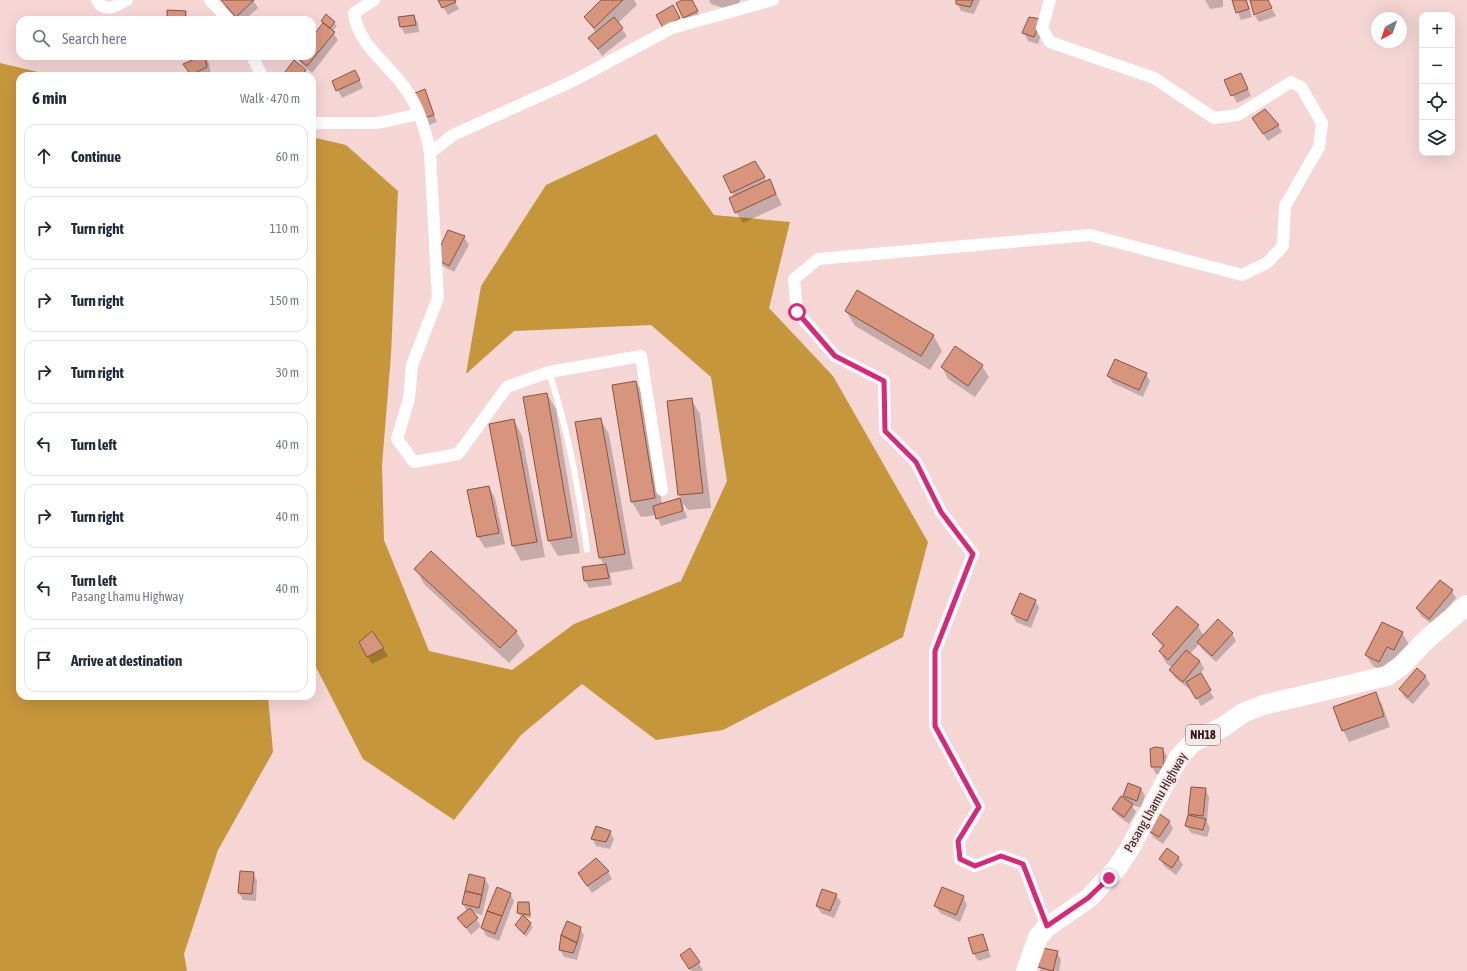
<!DOCTYPE html>
<meta charset="utf-8">
<style>
body{margin:0;font-family:"Asap Condensed",sans-serif;background:#f2f2f3;color:#1f2937}
.controls{position:absolute;right:12px;top:12px;display:grid;overflow:hidden;border-radius:8px;box-shadow:0 4px 16px #0002}
.controls button{width:36px;height:36px;display:grid;place-items:center;padding:0;border:0;border-bottom:1px solid #e0e1e3;background:#fff;color:#1f2937;font:20px sans-serif}
.compass{position:absolute;left:1371px;top:12px;width:36px;height:36px;border-radius:50%;background:#fff;box-shadow:0 4px 16px #0002;rotate:220deg}
.stop{position:absolute;width:12px;height:12px;margin:-9px;border:3px solid #db2777;border-radius:50%;background:#fff}
.stop.end{background:#db2777;border-color:#fff;box-shadow:0 1px 4px #0008}
.list{margin:0;padding:0;list-style:none}
h2{display:flex;justify-content:space-between;align-items:center;height:52px;margin:0;padding:0 16px;font-size:17px}
h2 small{font-size:13px;font-weight:400;color:#747a83}
.list li{display:grid;grid-template-columns:26px 1fr auto;gap:12px;align-items:center;box-sizing:border-box;height:64px;margin:0 8px 8px;padding:0 8px;border:1px solid #e0e1e3;border-radius:12px}
.list b{display:block;font-size:15px;white-space:nowrap}
.list p{margin:0;font-size:13px;white-space:nowrap;color:#747a83}
.list em{font-size:13px;font-style:normal;color:#747a83}
.icon{flex:none;width:22px;height:22px;fill:none;stroke:currentColor;stroke-width:2;stroke-linecap:round;stroke-linejoin:round}
.map{position:relative;flex:none;width:1467px;height:971px;overflow:hidden}
.search{position:absolute;background:#fff;box-shadow:0 4px 16px #0002;left:16px;top:16px;width:300px;height:44px;display:flex;align-items:center;gap:10px;box-sizing:border-box;padding:0 14px;border-radius:12px;color:#747a83;font-size:15px}
.panel{position:absolute;background:#fff;box-shadow:0 4px 16px #0002;left:16px;top:72px;width:300px;height:628px;border-radius:12px}
.map>svg:first-child{display:block}
</style>
<div class="map">
<svg width="1467" height="971" viewBox="0 0 1467 971">
<rect width="100%" height="100%" fill="#f5d6d5"/>
<path fill="#c6963a" d="M0,63l55,13h-35v620h248l5,56 -55,98 -34,104 3,17h-187z
M656,134l58,81 76,7 -21,86 64,68 95,166 -25,95 -180,93 -67,10 -74,-56 -61,51 -67,85 -91,-61 -47,-92 -4,1v-531l34,8 52,46 -7,164 -9,110 2,75 45,111 83,19 62,-46 107,-43 46,-100 -16,-104 -60,-52 -137,6 -48,43 15,-88 65,-101z"/>
<path fill="#0003" d="M223,0h30l5,8 -14,12h-7l-11,-12z
M439,0h15l5,9 -11,6z
M602,0h32l3,5 -19,18 9,13 -25,20 -12,-18 6,-5 -11,-16z
M684,0h8l9,19 -13,6 -11,-22z
M709,0h31l-4,12 -25,-8z
M957,0h23l-6,14 -13,-3 -4,-8z
M1205,0h18v7l-13,2z
M1233,0h14l5,17 -11,3z
M1272,9l4,7 -17,6 -4,-6z
M185,12l4,8h-21z
M326,16l11,10 -5,5 6,9 -26,33 -11,-9 -4,-7 15,-1v-18l12,-14 -2,-3z
M414,16l4,7 1,9 -14,2 -4,-7 -2,-9z
M1044,27l-6,17 -10,-3 -4,-8z
M142,56h17v2l-15,2z
M205,56l4,7 2,12 -18,1 -9,-12z
M305,70l3,6h-25z
M359,79l4,9 -21,10 -9,-17z
M1226,81h18l7,15 -14,7z
M425,91l12,31 -8,3 -12,-32z
M1253,119l25,6 4,7 -14,9z
M755,162l12,20 3,-1 12,24 -39,18 -7,-11 -2,-15 -2,-5z
M449,231l15,6 5,8 -15,27 -13,-7z
M846,311l87,24 9,16 -12,19 -75,-44z
M982,366l7,11 -14,20 -27,-18 -6,-12z
M1146,374l4,7 -7,16 -30,-14 -5,-7z
M636,382l9,15 17,108 19,-6 -2,-4 -11,-94 23,-2 9,15 11,94 -23,2 -5,-7 1,7 -27,9 -1,-4 -15,2 -9,-15z
M547,394l9,15 24,144 -22,3 -9,-15 -24,-143z
M600,419l9,15 24,135 -23,4 2,12 -23,3 -4,-7 -2,-13 21,-3 -4,-7 -24,-135z
M514,420l8,16 23,121 -24,4 -8,-15z
M489,487l6,11 10,46 -20,4 -7,-11z
M685,511l2,7 -26,8 -3,-7z
M416,569l100,62 9,15 -16,17 -85,-79z
M1452,591l4,7 -23,27 -12,-9 -4,-8z
M1035,600l4,8 -8,20 -15,-6 -4,-8z
M1198,626l6,10 28,-3 4,8 -20,21 -14,-13 -3,-5 -9,10 10,7 4,8 -4,5 14,24 -13,8 -11,-20 -2,2 -13,-10 -5,-8 2,-2 -6,-5 -6,-11 3,-4 -10,-14z
M372,632l16,24 -16,8 -12,-21z
M1402,633l7,11 -9,17 -6,-3 -8,15 -13,-7 -7,-11z
M1425,676l5,8 -17,20 -9,-7 -4,-8z
M1375,693l7,11 8,23 -41,15 -6,-12z
M1162,749l5,7v18h-11l-4,-7z
M1141,788l4,8 -4,12 -9,-3 4,7 -7,12 -11,-8 -5,-7 14,-7 -3,-6z
M1192,788l13,1 4,8 -2,25 3,6 -3,9 -16,-4 -5,-7 5,-9 -2,-3z
M1169,821l4,8 -10,15 -10,-7 -4,-7z
M610,832l4,7 -4,10 -14,-3 -4,-7z
M1167,850l12,8 4,7 -7,10 -12,-9 -4,-7z
M608,871l4,8 -20,14 -9,-13z
M253,873l4,7 -1,21 -13,-1 -4,-7z
M485,879l4,7 -7,29 -10,-3 9,14 -10,9 -13,-17 9,-7 -4,-7z
M510,893l4,8 -15,40 -13,-5 -4,-8z
M836,895l5,7 -7,16 -13,-5 -4,-7z
M963,897l4,8 -7,17 -20,-9 -5,-7z
M529,903l2,15 -8,-1 10,10 -7,10 -10,-11 7,-9 -3,-1 -2,-3z
M580,928l4,7 -7,25 -13,-3 -4,-7z
M983,935l8,22 -13,4 -4,-7z
M690,949l13,21 -1,1h-11l-6,-9z
M1057,952l4,8 -2,11h-18l-2,-4z"/>
<path fill="#d8957d" stroke="#8e513c" d="M221,0h33l-18,17z
M438,0h17l1,2 -14,6z
M601,0h22l-29,28 -10,-11z
M682,0h10l6,11 -15,7 -7,-15z
M956,0h17l-3,7 -14,-3z
M1232,0h14l3,9 -13,4z
M1250,0h18l4,8 -18,7z
M673,5l7,13 -17,10 -7,-13z
M167,10l19,1 -1,9h-18z
M326,14l9,8 -5,6 -9,-7z
M414,15l2,10 -16,2 -2,-10z
M614,17l9,11 -25,21 -10,-11z
M1029,17l12,2 -7,18 -12,-4z
M323,23l12,9 -28,34 -11,-9 16,-1v-19z
M202,56h3l2,11 -16,8 -8,-11z
M294,60l12,10 -5,6h-19z
M355,70l5,10 -24,11 -4,-10z
M1241,73l7,16 -17,7 -7,-16z
M425,89l9,26 -10,3 -9,-25z
M1265,109l14,16 -16,9 -11,-16z
M755,161l10,16 -34,16 -8,-17z
M770,179l6,15 -41,19 -6,-15z
M448,230l17,6 -16,30 -14,-8z
M857,290l77,45 -13,21 -76,-45z
M955,346l28,19 -15,21 -27,-19z
M1115,359l32,14 -8,17 -32,-14z
M636,381l19,117 -24,4 -19,-117z
M547,393l25,144 -24,4 -25,-144z
M692,398l11,95 -25,2 -11,-94z
M601,418l24,136 -26,4 -24,-136z
M514,419l23,123 -25,4 -23,-122z
M489,486l10,47 -22,4 -10,-47z
M680,498l3,13 -27,8 -3,-13z
M431,551l86,80 -17,17 -86,-79z
M606,564l3,14 -25,3 -2,-14z
M1440,580l13,10 -24,29 -13,-11z
M1020,593l16,7 -9,21 -16,-7z
M1177,606l22,19 -31,35 -9,-9 5,-6 -12,-11z
M1218,619l15,14 -21,23 -15,-14z
M1382,622l21,10 -9,18 -7,-3 -8,15 -14,-7z
M372,631l12,17 -17,9 -8,-15z
M1186,650l14,11 -17,21 -14,-12z
M1417,668l9,8 -18,21 -9,-8z
M1201,673l10,17 -15,9 -10,-17z
M1376,692l8,24 -42,15 -9,-24z
M1155,747l8,1 1,19h-13l-1,-18z
M1128,783l13,5 -4,13 -14,-5z
M1191,787l15,1 -3,28 -15,-2z
M1121,796l12,8 -9,13 -12,-8z
M1158,813l12,8 -11,16 -12,-7z
M1188,815l18,4 -3,11 -18,-4z
M596,826l15,5 -5,11 -15,-3z
M1167,848l12,9 -7,11 -13,-9z
M596,858l13,13 -22,15 -9,-13z
M240,871l14,1 -2,22 -14,-1z
M469,874l16,4 -3,17 -17,-4z
M497,887l14,6 -9,23 -15,-5z
M942,887l22,9 -8,19 -22,-9z
M822,889l15,5 -7,17 -14,-5z
M465,891l17,4 -3,13 -17,-4z
M518,902h11l1,13 -13,-2z
M470,908l8,10 -12,10 -9,-10z
M487,911l15,5 -7,18 -14,-6z
M523,915l8,8 -7,11 -9,-9z
M567,921l14,6 -4,16 -16,-8z
M983,934l5,16 -15,4 -5,-16z
M561,935l16,8 -4,10 -14,-3z
M690,948l10,14 -11,7 -9,-14z
M1043,948l15,3 -5,20 -15,-4z"/>
<g fill="none" stroke-linecap="round" stroke-linejoin="round">
<path stroke="#fff" stroke-width="6" d="M549,372c19,57 30,118 38,178"/>
<path stroke="#fff" stroke-width="12" d="M97,0c7,14 20,6 30,0
M210,0l19,20
M374,0l-20,13c3,30 34,51 51,75 14,19 21,43 25,65
M252,56l10,20
M312,123h66l41,-9
M662,490l-21,-134 -92,16 -42,15 -49,67 -44,8 -17,-23 12,-40 3,-34 26,-67 -8,-145 23,-18 120,-54 99,-53 101,-28
M1047,927l-24,-63 -22,-8 -26,10 -15,-7 -1,-18 20,-34 -44,-81v-75l38,-97 -32,-42 -25,-50 -31,-31 -1,-50 -49,-25 -38,-44 -3,-33 24,-20 272,-24 152,40 25,-12 16,-17 2,-40 34,-59 3,-24 -21,-36 -10,-5 -53,33 -24,3 -60,-40 -104,-36 -8,-14 8,-28"/>
<path stroke="#fff" stroke-width="20" d="M1026,971l12,-34 9,-10 41,-28 29,-31 13,-20 49,-91 14,-15 30,-15 20,-14 20,-8 124,-29 14,-10 27,-28 39,-33"/>
</g>
<g fill="none" stroke-linecap="round" stroke-linejoin="round">
<path stroke="#db2777" stroke-width="5" d="M797,312l38,44 49,25 1,50 31,31 25,50 32,42 -38,97v75l44,81 -21,34 2,18 15,7 26,-10 22,8 24,62 41,-28 21,-20"/>
</g>
<g text-anchor="middle" stroke-width="4" stroke-linejoin="round" paint-order="stroke">
<rect fill="#f7e7e7" stroke="#6d5555" stroke-width="1" x="1186" y="725" width="34" height="20" rx="3"/>
<g font-size="12" font-weight="bold" fill="#321617">
<text x="1203" y="739">NH18</text>
</g>
<g font-size="13" fill="#321617" stroke="#f7e7e7">
<text transform="translate(1155 802) rotate(-60)" y="5">Pasang Lhamu Highway</text>
</g>
</g>
</svg>
<div class="controls">
<button>+</button>
<button>−</button>
<button><svg class="icon" aria-label="locate" viewBox="0 0 24 24"><circle cx="12" cy="12" r="6"/><path d="M12 2v4M12 18v4M2 12h4M18 12h4"/></svg></button>
<button><svg class="icon" aria-label="layers" viewBox="0 0 24 24"><path d="M12 4l9 5-9 5-9-5zM3 14l9 5 9-5"/></svg></button>
</div>
<svg class="compass" viewBox="-18 -18 36 36"><path d="M0-13l5 13h-10z" fill="#e53935"/><path d="M0 13l5-13h-10z" fill="#747a83"/></svg>
<div class="stop" style="left:797px;top:312px"></div>
<div class="stop end" style="left:1109px;top:878px"></div>
<div class="search"><svg class="icon" aria-label="search" viewBox="0 0 24 24"><circle cx="10" cy="10" r="6"/><path d="M15 15l6 6"/></svg>Search here</div>
<section class="panel">
<h2>6 min<small>Walk · 470 m</small></h2>
<ul class="list">
<li><svg class="icon" aria-label="ahead" viewBox="0 0 24 24"><path d="M12 20V5M6 11l6-6 6 6"/></svg><div><b>Continue</b></div><em>60 m</em></li>
<li><svg class="icon" aria-label="right" viewBox="0 0 24 24"><path d="M7 20v-9h11M14 6l5 5-5 5"/></svg><div><b>Turn right</b></div><em>110 m</em></li>
<li><svg class="icon" aria-label="right" viewBox="0 0 24 24"><path d="M7 20v-9h11M14 6l5 5-5 5"/></svg><div><b>Turn right</b></div><em>150 m</em></li>
<li><svg class="icon" aria-label="right" viewBox="0 0 24 24"><path d="M7 20v-9h11M14 6l5 5-5 5"/></svg><div><b>Turn right</b></div><em>30 m</em></li>
<li><svg class="icon" aria-label="left" viewBox="0 0 24 24"><path d="M17 20v-9H6M10 6l-5 5 5 5"/></svg><div><b>Turn left</b></div><em>40 m</em></li>
<li><svg class="icon" aria-label="right" viewBox="0 0 24 24"><path d="M7 20v-9h11M14 6l5 5-5 5"/></svg><div><b>Turn right</b></div><em>40 m</em></li>
<li><svg class="icon" aria-label="left" viewBox="0 0 24 24"><path d="M17 20v-9H6M10 6l-5 5 5 5"/></svg><div><b>Turn left</b><p>Pasang Lhamu Highway</p></div><em>40 m</em></li>
<li><svg class="icon" aria-label="arrive" viewBox="0 0 24 24"><path d="M6 21V4h12l-3 4 3 4H6"/></svg><div><b>Arrive at destination</b></div></li>
</ul>
</section>
</div>
